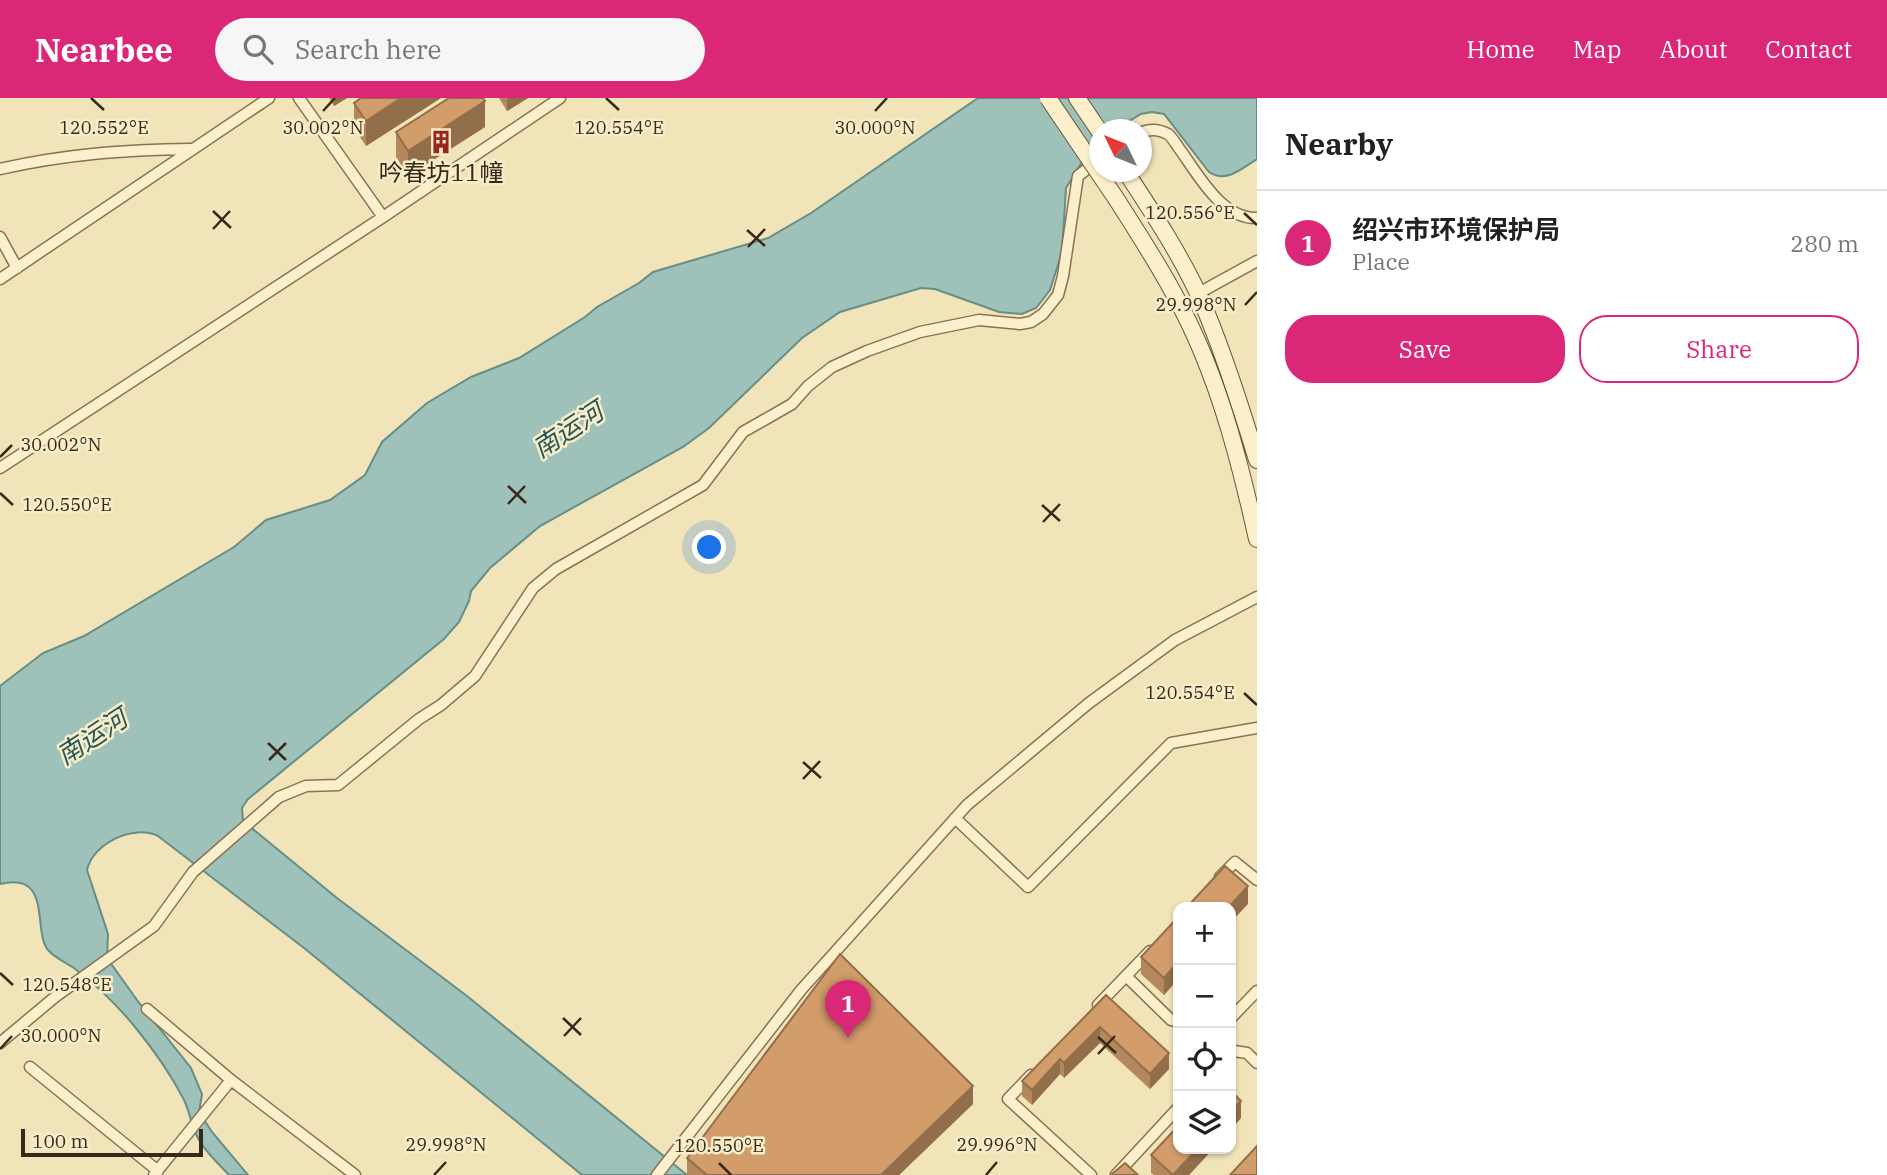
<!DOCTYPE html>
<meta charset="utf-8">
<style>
body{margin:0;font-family:"IBM Plex Serif","Noto Sans SC",serif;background:#f6f6f6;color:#222}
.controls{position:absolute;right:21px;bottom:21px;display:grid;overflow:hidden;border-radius:14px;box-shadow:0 2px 5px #0004}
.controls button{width:63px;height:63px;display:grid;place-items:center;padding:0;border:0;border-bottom:2px solid #e0e0e0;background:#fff;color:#222;font:35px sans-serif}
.compass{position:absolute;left:1089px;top:21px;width:63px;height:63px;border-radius:50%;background:#fff;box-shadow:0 2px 5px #0004;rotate:313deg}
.scale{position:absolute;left:21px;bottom:18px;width:182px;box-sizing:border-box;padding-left:7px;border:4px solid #362919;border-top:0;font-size:19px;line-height:24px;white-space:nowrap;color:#362919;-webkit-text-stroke:5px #f8edc9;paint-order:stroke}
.you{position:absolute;left:710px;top:450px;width:24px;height:24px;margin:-18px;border:5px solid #fff;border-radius:50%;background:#1a73e8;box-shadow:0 0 0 10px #1a73e833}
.badge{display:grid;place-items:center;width:46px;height:46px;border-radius:50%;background:#db2777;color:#fff;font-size:23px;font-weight:700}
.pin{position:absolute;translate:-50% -58px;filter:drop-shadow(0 2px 4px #0008)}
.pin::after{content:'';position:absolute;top:37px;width:24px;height:21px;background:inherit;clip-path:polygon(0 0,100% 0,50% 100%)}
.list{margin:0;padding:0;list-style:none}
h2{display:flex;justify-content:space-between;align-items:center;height:91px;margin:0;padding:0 28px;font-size:30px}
h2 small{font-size:23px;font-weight:400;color:#767676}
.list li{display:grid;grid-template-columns:46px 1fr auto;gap:21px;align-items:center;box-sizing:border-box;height:105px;padding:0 28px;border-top:2px solid #e0e0e0}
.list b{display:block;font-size:26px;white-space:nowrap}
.list p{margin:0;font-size:23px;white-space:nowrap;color:#767676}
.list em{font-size:23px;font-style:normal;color:#767676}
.actions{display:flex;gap:14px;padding:21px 28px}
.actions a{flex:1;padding:16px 0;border:2px solid #db2777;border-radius:28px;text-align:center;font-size:24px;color:#db2777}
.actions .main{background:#db2777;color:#fff}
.icon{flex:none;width:38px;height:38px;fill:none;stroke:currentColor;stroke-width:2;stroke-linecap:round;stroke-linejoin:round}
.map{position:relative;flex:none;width:1257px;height:1077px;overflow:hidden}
header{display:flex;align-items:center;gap:42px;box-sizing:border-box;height:98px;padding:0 35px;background:#db2777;color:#fff}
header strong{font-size:33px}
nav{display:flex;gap:38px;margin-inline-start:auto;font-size:24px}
.search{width:490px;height:63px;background:#f6f6f6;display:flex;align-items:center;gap:18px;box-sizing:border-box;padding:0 24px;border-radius:38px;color:#767676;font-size:26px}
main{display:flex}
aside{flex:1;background:#fff}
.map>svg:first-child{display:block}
</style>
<header>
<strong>Nearbee</strong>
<div class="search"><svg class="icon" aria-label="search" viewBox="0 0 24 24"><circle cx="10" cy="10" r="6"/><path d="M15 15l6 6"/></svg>Search here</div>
<nav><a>Home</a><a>Map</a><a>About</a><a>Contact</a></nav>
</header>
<main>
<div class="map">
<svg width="1257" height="1077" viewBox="0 0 1257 1077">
<rect width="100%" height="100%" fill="#f1e4b9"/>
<path fill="#9ec1b9" stroke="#668e87" stroke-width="2" d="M978,0h279v61c-15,9 -31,25 -48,13l-45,-58 -12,-2 -11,2 -25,15 -16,1 -1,13 -17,19 -16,26 -4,64 -12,38 -14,18 -14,6 -23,-2 -64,-23 -14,-1 -81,24 -38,26 -93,90 -26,19 -143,79 -50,42 -19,23 -2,10 -10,21 -15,17 -196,160 -6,9 1,13 94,77 130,98 220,179h-105l-278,-227 -146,-112c-24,-12 -65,7 -71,34l21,64 -1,24 30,42 54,68 11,26 -3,18 13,20 36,43h-19c-10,-11 -24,-23 -31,-37 -7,-12 -8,-27 -15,-40 -13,-25 -30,-49 -48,-71 -17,-21 -39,-42 -61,-59 -9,-6 -19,-10 -26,-18 -16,-20 5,-79 -48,-66v-198l43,-33 41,-17 150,-89 32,-27 64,-20 35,-25 17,-33 45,-39 44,-26 48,-19 66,-41 12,-10 42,-24 14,-11 115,-34 43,-25z"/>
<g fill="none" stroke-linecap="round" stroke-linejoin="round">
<g stroke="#887253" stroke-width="13">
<path id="minor" d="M299,0l84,119
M1142,34c9,-3 16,-3 26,2 5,4 9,12 13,17 18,25 41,68 76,67
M0,71c66,-15 124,-19 191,-20
M0,139l17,31
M0,181l269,-181
M1197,196l60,-33
M0,370l383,-251 177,-119
M955,720l73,69 143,-144 86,-15
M1220,779l15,-15 22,18
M1126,878l45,44 7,2
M1098,907l52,-54
M147,911l84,71 124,95
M1231,920l26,-27
M0,945l55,-46 99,-71 39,-54 86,-75 27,-11 32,-1 81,-66 22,-14 34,-29 58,-88 23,-19 147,-84 40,-53 49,-28 16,-18 24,-19 35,-16 53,-19 59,-12 41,4 11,-2 12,-8 15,-19 5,-19 15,-100 22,-17
M1231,956l3,-3 13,2 10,10
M30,969l128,104
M1031,977l-23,24 83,76
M154,1077l77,-95
M657,1077l144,-185 166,-185 122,-102 86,-63 82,-43
M1116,1077l62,-67"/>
</g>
<g stroke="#695336" stroke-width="18">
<path id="secondary" d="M1077,0l23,34
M1126,74c27,41 56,85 76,130 22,51 39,105 55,158
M1117,102c26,41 52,81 73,125 32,67 51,142 67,214"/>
</g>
<use href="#minor" stroke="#fcf0cc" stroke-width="10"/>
<use href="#secondary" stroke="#fcf0cc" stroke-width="16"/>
<g stroke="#695336" stroke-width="18" stroke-linecap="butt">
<path id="secondary-bridge" d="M1048,0l69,102"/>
</g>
<use href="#secondary-bridge" stroke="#fcf0cc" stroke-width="16"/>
</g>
<path fill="#b5875c" d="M329,0h18l-13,8z
M361,0h80l-75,48 -12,-18v-25z
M499,0h29l-21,13z
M485,29l-77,49 -12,-19v-25z
M1178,819v62l-14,16 -23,-21v-17z
M1106,897l63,74 -19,20 -50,-46 -36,35 -4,-4 -28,31 -10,-9v-15z
M973,1006l-74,71h-212v-17z
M1213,1051l-24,26h-35l-3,-2v-18z"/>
<path fill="#936e4b" d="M334,0h13l-13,8z
M401,0h40l-75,48v-25z
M507,0h21l-21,13z
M485,3v26l-77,49v-25z
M1248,788v18l-17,18v-15h-2z
M1234,823v18l-3,3v-18z
M1178,864v17l-14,16v-17z
M1100,929v16l-36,35v-15z
M1169,955v16l-19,20v-15z
M1060,961v15l-28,31v-15z
M973,988v18l-74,71h-18z
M1241,1003v17l-10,12v-18z
M1197,1051h16l-24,26h-16z"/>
<path fill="#d29d6b" stroke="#936e4b" stroke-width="2" d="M361,0h40l-35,23 -12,-18z
M449,0h34l2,3 -77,50 -12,-19z
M1225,768l23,20 -19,21h-42z
M1178,819v45l-14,16 -23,-21z
M840,856l133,132 -92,89h-174l-20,-17z
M1106,897l63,58 -19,21 -50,-47 -36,36 -4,-4 -28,31 -10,-9z
M1231,993l10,10 -10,11z
M1178,1028v23h19l-24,26 -22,-20z
M1257,1048v29h-27z
M1125,1065l13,12h-25l-1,-1z"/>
<path fill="none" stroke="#362919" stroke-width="2.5" d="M91,0l13,12M606,0l13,12M323,13l12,-13M875,13l12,-13M213,113l18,17M1244,115l13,12M213,131l17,-18M747,132l18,16M748,149l17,-18M1245,207l12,-13M0,359l12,-12M508,388l18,17M0,395l13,12M508,406l17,-18M1042,407l18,16M1043,424l17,-18M1244,595l13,12M268,645l18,17M269,662l17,-17M803,664l18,16M803,681l17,-18M0,875l13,12M563,920l18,17M564,938l17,-18M1098,939l18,16M0,951l12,-13M1098,956l17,-18M719,1065l12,12M434,1077l12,-13M986,1077l11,-13"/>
<defs>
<g id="building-bare" transform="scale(1.89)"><path d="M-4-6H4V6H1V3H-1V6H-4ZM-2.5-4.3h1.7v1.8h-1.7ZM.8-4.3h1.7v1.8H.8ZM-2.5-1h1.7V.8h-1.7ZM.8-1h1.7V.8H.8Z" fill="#9b251e" stroke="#f8edc9" stroke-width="2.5" paint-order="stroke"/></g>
</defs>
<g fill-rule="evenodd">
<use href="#building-bare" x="441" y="44"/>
</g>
<g text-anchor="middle" stroke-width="5" stroke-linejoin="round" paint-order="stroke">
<g font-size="24" fill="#362919" stroke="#f8edc9">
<text x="441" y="83">吟春坊11幢</text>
</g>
<g font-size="26" font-style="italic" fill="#275757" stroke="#f8edc9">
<text transform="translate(568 332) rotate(-33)" y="9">南运河</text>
<text transform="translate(92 639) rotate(-33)" y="9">南运河</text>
</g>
</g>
<g font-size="18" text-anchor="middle" fill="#362919" stroke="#f8edc9" stroke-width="5" stroke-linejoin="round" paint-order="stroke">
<text x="104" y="36">120.552°E</text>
<text x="619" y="36">120.554°E</text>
<text x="323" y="36">30.002°N</text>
<text x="875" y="36">30.000°N</text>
<text x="1190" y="121">120.556°E</text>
<text x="1196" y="213">29.998°N</text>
<text x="61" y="353">30.002°N</text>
<text x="67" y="413">120.550°E</text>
<text x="1190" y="601">120.554°E</text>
<text x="67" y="893">120.548°E</text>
<text x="61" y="944">30.000°N</text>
<text x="446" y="1053">29.998°N</text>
<text x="997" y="1053">29.996°N</text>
<text x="719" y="1054">120.550°E</text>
</g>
</svg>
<div class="controls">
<button>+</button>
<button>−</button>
<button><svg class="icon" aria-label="locate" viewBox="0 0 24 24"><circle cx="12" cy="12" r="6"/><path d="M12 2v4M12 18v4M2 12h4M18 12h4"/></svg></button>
<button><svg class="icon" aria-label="layers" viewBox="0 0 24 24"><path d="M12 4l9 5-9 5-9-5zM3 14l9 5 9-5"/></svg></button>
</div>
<svg class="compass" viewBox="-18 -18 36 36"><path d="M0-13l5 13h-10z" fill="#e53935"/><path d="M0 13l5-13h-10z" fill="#767676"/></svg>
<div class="scale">100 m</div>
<div class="you"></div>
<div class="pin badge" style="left:848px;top:940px">1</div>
</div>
<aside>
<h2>Nearby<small></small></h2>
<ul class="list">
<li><span class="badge">1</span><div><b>绍兴市环境保护局</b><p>Place</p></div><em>280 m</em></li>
</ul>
<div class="actions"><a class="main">Save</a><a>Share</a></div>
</aside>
</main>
